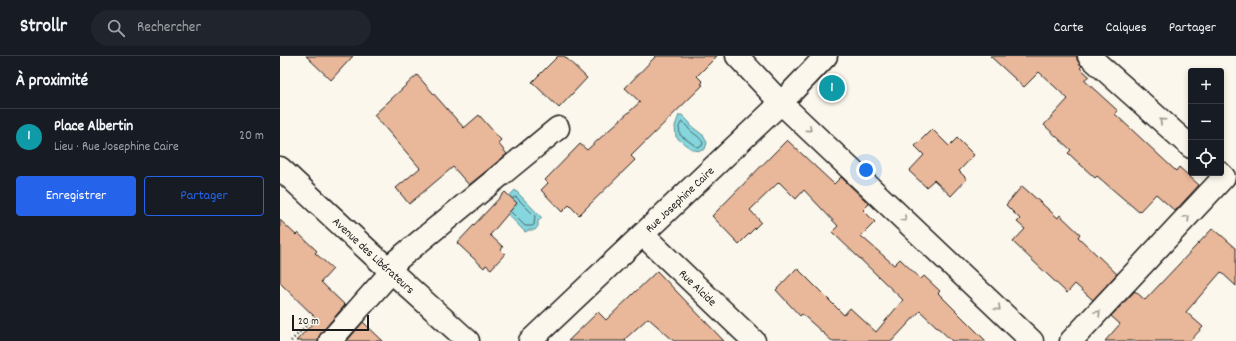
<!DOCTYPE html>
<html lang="fr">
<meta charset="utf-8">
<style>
body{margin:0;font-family:Dekko,sans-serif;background:#20242c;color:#f1f3f6}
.controls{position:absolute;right:12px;top:12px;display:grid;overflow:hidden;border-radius:4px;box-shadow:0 2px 6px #0003}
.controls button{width:36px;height:36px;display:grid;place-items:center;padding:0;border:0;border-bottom:1px solid #363941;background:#171b24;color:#f1f3f6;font:20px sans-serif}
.scale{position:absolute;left:12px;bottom:10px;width:77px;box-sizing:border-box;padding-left:4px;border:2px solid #1c1c1c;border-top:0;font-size:11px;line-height:14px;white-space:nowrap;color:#1c1c1c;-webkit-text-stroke:3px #fbf7ec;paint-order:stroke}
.you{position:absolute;left:586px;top:114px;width:14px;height:14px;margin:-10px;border:3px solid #fff;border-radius:50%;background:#1a73e8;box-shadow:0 0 0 6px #1a73e833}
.badge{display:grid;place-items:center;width:26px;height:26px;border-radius:50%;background:#2563eb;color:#fff;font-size:13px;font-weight:700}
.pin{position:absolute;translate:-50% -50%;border:2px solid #fff;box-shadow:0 1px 4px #0006}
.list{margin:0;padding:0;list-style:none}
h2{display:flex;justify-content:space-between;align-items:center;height:52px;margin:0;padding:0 16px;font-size:17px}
h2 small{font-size:13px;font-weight:400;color:#9ea1a6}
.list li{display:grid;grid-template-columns:26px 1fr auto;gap:12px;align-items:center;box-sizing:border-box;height:56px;padding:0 16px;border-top:1px solid #363941}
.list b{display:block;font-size:15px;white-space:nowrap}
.list p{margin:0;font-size:13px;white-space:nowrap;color:#9ea1a6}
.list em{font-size:13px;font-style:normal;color:#9ea1a6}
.actions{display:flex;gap:8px;padding:12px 16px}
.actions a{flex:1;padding:9px 0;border:1px solid #2563eb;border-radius:4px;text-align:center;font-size:14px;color:#2563eb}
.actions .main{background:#2563eb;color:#fff}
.icon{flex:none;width:22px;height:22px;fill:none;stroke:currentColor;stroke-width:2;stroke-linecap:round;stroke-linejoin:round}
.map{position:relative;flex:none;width:956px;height:285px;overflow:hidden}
header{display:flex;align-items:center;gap:24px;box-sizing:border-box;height:56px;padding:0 20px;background:#171b24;border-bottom:1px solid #363941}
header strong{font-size:19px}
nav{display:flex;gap:22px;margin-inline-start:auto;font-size:14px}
.search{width:280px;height:36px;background:#20242c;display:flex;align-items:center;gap:10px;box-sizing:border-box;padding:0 14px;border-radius:22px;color:#9ea1a6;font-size:15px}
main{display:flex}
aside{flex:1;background:#171b24}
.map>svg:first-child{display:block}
</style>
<header>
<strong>Strollr</strong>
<div class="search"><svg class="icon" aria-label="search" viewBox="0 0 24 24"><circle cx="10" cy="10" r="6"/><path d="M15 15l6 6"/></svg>Rechercher</div>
<nav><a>Carte</a><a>Calques</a><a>Partager</a></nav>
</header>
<main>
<aside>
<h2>À proximité<small></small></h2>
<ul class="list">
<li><span class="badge" style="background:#0f9aa8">1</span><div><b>Place Albertin</b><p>Lieu · Rue Josephine Caire</p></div><em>20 m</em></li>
</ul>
<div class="actions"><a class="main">Enregistrer</a><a>Partager</a></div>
</aside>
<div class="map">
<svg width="956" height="285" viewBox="0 0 956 285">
<rect width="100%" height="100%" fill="#fbf7ec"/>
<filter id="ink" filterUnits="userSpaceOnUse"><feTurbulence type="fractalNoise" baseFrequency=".025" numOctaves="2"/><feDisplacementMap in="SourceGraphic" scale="8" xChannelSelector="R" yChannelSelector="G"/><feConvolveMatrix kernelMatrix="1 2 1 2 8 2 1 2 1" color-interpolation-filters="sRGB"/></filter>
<g filter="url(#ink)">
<path fill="#85d6dd" stroke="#5b8c90" d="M399,59h3l8,8 1,3 13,10 3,7 -2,6c-11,6 -21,-6 -29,-12l-1,-11z
M235,134l27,28 -4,3v5l-3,4h-6l-4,2 -25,-26z"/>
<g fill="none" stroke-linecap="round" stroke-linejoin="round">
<path stroke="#466669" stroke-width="1" d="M402,66c4,2 4,4 7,7 4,5 11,7 14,14l-1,3 -5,1 -17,-12 -1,-8z
M231,156l14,14h7l2,-1 1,-9 -19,-19 -3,1"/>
</g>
<path fill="#e9b79a" stroke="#1c1c1c" d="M26,0h47l-22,24z
M278,0h6l23,22 -28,30 -27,-26z
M376,0h61l-20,20 6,6 -2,2 2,1 -72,71 4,4 -56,55 -10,-10 -7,7 -21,-22 7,-7 -3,-3 35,-36 7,6 53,-48 -15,-14z
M710,0h87v4l5,6 -2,2 9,8 -5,4 34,31 -3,3 61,57 3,-4 20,18 -24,26 -19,-17 -17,18 -42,-36 -2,2 -13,-12 -14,-13 3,-3 -27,-25 24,-26 -29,-27 -15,15z
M137,19l47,53 15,-13 22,25 -3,3 9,11 -38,31 -16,-18 -44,37 -13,-16 24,-20 -46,-53z
M652,73l17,17 8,-8 17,17 -15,16 8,8 -16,17 -17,-16 -8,7 -17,-16 15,-16 -9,-9z
M507,84l47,44 7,-7 28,27 -6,6 12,12 -14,14 33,29 6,-6 21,20 3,-3 16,15 -2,2 48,48h-34l-32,-30 -28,30h-60l-30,-27 -2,2 -24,-26 21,-22 47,47 6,-7 26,24 27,-32 -71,-68 6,-6 -34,-36 -8,9 -17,-17 -29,28 11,12 -22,22 -27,-28z
M742,130l36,32 2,-3 20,19 -2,3 39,37 -24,26 -18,-16 -8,9 -54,-51 12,-13 -8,-7 3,-3 -14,-14z
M225,136l12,11 -27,32 13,12 -2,3 4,4 -14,15 -5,-4 -2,3 -27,-25z
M0,164l16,15 2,-2 19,18 -2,2 18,16 -12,13 24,23 -24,28 -3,8h-22l21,-22 -37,-36z
M933,172l23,20v38l-15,-14 -35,40 17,15 -13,14h-85l15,-17 -9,-8 24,-25 10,9z
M377,215l67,70h-50l-26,-23 -23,21 2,2h-59l30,-29 8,8z
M83,266l20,19h-36z"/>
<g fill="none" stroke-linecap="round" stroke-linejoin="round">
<g stroke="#1c1c1c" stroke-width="25">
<g id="minor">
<path d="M457,0l44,47 251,238"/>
<path d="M809,0l102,91"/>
<path id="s1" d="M0,112l92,86 96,87"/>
<path id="s2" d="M363,179l111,106"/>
<path d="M50,285l62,-70 4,-10 162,-133"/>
<path id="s3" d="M250,285l251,-238 45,-47"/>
<path d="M791,285l153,-164 -4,-4"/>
</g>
</g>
<path stroke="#1c1c1c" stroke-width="2.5" stroke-dasharray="1 3" stroke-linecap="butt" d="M11,285l24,-24"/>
<use href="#minor" stroke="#fbf7ec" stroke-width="22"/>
</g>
<defs><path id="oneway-chevron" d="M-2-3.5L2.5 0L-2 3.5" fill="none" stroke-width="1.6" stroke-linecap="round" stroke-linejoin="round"/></defs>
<g stroke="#97948e">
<use href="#oneway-chevron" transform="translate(882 65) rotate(-138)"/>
<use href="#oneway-chevron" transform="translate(529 73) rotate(43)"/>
<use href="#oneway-chevron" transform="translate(907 162) rotate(-47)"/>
<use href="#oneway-chevron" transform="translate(624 163) rotate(43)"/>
<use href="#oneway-chevron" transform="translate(718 252) rotate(43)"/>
<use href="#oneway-chevron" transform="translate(818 257) rotate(-47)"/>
</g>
</g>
<g text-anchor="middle" stroke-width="4" stroke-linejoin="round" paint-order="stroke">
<g font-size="12" fill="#1c1c1c" stroke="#fbf7ec">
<text dy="4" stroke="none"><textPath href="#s3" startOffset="206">Rue Josephine Caire</textPath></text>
<text dy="4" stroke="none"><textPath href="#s1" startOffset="128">Avenue des Libérateurs</textPath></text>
<text dy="4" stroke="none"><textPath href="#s2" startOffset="76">Rue Alcide</textPath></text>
</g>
</g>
</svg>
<div class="controls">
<button>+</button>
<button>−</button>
<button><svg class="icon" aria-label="locate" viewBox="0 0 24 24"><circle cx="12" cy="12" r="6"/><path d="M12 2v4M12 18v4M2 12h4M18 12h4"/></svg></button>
</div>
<div class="scale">20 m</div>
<div class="you"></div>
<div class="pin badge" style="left:552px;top:32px;background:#0f9aa8">1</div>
</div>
</main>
